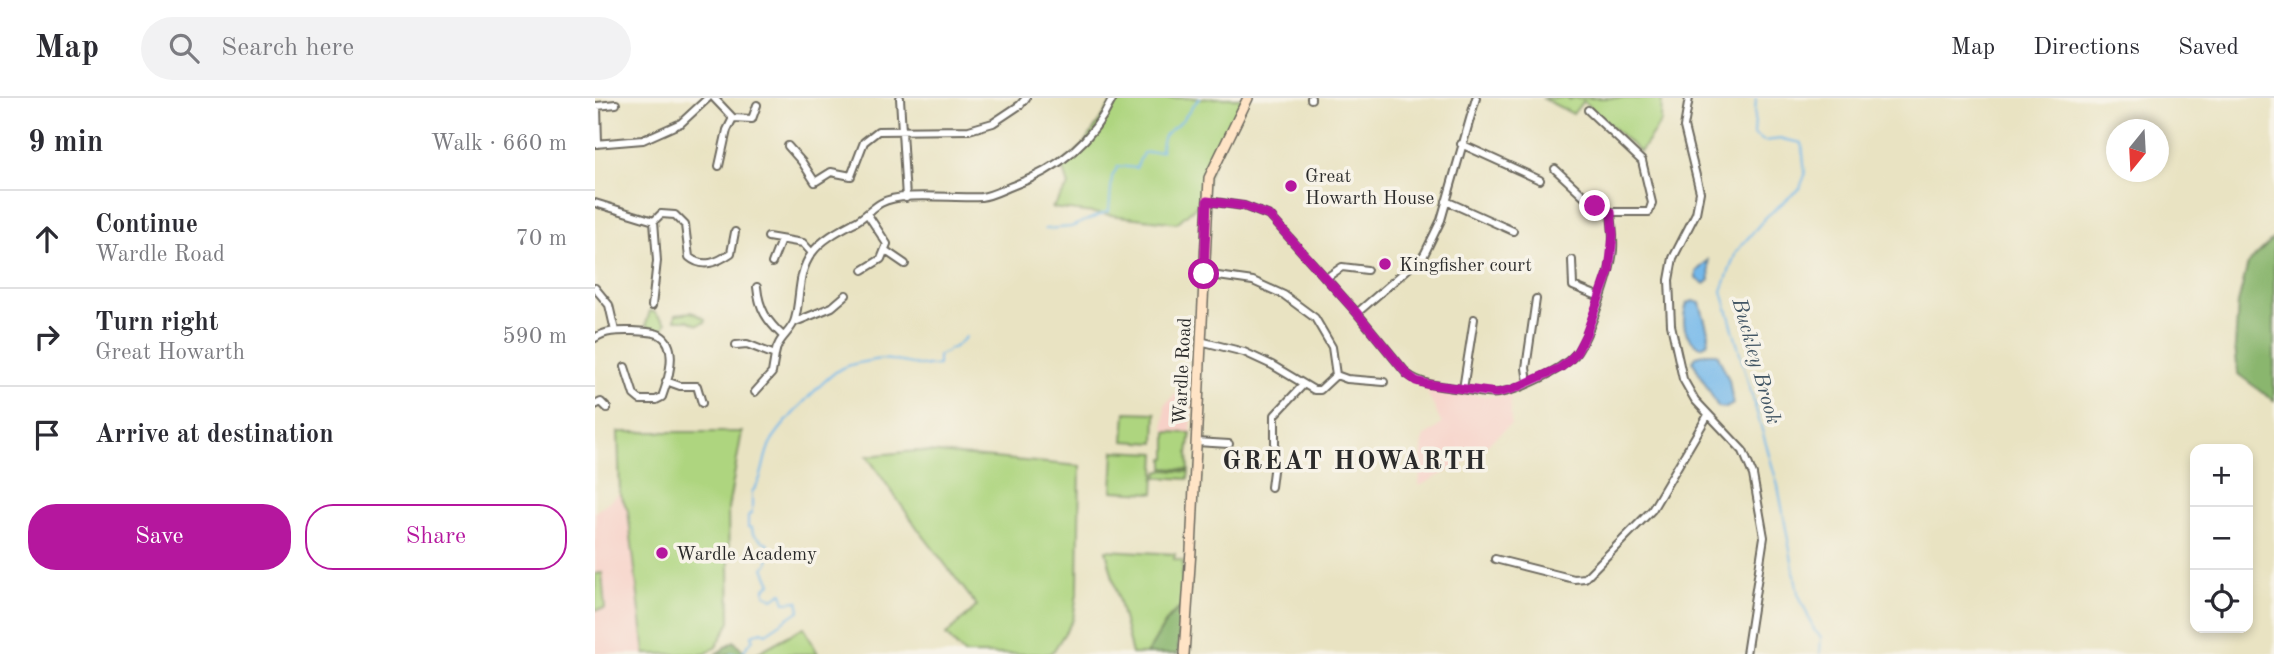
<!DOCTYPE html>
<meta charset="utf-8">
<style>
body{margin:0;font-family:"Old Standard TT",serif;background:#f2f2f3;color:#2b2b33}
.controls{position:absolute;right:21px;bottom:21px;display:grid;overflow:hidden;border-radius:14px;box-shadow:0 4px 10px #0003}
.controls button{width:63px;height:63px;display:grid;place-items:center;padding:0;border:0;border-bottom:2px solid #e1e1e2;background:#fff;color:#2b2b33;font:35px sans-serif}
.compass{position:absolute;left:1511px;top:21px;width:63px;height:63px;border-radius:50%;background:#fff;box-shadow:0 4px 10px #0003;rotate:198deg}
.stop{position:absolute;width:21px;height:21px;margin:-16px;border:5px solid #b5179e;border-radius:50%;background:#fff}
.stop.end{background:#b5179e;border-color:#fff;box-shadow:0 2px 7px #0008}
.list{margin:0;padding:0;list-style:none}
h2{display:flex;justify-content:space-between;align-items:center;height:91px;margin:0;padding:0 28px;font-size:30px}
h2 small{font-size:23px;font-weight:400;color:#7c7c81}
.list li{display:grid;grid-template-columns:46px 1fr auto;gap:21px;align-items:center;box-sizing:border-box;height:98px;padding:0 28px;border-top:2px solid #e1e1e2}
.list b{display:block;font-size:26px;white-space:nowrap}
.list p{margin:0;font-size:23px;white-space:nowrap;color:#7c7c81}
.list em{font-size:23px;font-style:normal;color:#7c7c81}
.actions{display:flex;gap:14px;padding:21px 28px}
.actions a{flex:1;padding:16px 0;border:2px solid #b5179e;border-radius:28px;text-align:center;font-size:24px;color:#b5179e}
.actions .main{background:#b5179e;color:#fff}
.icon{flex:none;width:38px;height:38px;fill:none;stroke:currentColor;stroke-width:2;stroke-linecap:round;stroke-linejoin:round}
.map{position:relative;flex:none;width:1679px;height:556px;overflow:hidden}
header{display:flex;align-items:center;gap:42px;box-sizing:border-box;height:98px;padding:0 35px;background:#fff;border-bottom:2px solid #e1e1e2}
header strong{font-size:33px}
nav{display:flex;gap:38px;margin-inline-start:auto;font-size:24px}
.search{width:490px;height:63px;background:#f2f2f3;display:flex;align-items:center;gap:18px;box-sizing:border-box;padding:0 24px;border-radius:38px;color:#7c7c81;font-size:26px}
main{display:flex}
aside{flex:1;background:#fff}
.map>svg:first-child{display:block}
</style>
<header>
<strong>Map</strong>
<div class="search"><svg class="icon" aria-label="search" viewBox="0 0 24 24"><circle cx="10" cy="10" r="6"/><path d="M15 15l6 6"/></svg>Search here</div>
<nav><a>Map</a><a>Directions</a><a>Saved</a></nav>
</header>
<main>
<aside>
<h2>9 min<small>Walk · 660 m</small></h2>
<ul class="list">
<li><svg class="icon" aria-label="ahead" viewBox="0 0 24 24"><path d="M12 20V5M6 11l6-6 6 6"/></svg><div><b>Continue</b><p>Wardle Road</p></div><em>70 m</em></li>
<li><svg class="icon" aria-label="right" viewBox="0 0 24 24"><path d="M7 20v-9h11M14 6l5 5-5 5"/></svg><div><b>Turn right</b><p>Great Howarth</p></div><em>590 m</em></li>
<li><svg class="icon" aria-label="arrive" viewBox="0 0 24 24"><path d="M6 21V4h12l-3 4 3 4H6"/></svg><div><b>Arrive at destination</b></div></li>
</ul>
<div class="actions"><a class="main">Save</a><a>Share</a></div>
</aside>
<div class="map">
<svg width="1679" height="556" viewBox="0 0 1679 556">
<rect width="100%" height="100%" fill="#f7f3e8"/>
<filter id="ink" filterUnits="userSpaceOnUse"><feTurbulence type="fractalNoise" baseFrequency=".0143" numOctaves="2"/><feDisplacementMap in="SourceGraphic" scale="14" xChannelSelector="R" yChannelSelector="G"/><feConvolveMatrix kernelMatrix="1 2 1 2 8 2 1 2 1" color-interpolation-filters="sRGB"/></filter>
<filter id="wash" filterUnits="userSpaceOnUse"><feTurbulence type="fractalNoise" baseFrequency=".00686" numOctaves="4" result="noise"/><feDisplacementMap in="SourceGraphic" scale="28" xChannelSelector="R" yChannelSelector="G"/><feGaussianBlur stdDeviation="1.57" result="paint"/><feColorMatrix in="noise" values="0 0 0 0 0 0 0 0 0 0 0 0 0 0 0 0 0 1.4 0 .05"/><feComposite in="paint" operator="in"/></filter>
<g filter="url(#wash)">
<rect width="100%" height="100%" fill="#e9e3c2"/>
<path fill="#f7d1c8" d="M830,290l65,9 20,-2 1,29 -45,38 -47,24 4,-48 19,-14z
M580,296l18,1 -2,38 -24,-1 -3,-4 1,-24z
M23,334h124l-14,77 2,113 -14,25 -11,7h-110v-142l25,-19z"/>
<path fill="#aed57f" stroke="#6c8055" stroke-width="2" d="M520,0h129c-19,36 -36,63 -40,104l-8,4 -19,17 -125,-15 17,-22 -7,-23 20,-16z
M947,0h26l1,2 4,-2h89l-1,24 -21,30 -57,-51 -10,13z
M55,213l4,1 12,11 -4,7 -14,-3 -2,-3z
M97,214l13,7v3l-7,3 -10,-5h-13l1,-6z
M531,314l30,1 -1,30 -31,-2z
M23,334h124l-14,77 2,113 -14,25 -11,7h-60l-17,-143 -8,-18z
M572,334l24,1 -3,20 1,17 -25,-2v-10h3z
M321,353l164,15 -2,121 -5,33 -19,30 -5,4h-85l-18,-19 31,-29 -59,-77 -51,-73z
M519,353l42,2 -2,40 -42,-2z
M570,372l24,2 -1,7 -31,-2 1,-5z
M511,452l69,4 -1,5 9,2 -2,47c-17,8 -23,32 -35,46h-14z
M7,475l3,36 -10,1v-36z
M209,529l14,27h-63z"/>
<path fill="#8ab66e" stroke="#5a704c" stroke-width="2" d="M1679,140v163l-36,-27 -3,-28 3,-43 10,-40z
M586,510l-3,46h-32c12,-14 19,-38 35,-46z
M139,543l12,13h-30z"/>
<path fill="#73b8ea" stroke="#4f728a" stroke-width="2" d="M1113,162l2,20 -5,4 -9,-5v-7z
M1098,203l7,2 9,32 -2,9 -6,3c-18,-8 -20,-26 -14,-44z
M1112,255h10l12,27 4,24 -7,4 -8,-1 -25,-45 3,-6z"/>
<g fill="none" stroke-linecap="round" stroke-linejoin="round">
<path stroke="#73b8ea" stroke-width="2" d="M1161,0l-2,37 10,6 18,-2 20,4 3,32 -5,13 -34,29 -30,35 -14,39 56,195 20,107 16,37 7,7 -1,17
M450,131l26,-2 38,-16 3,-34 6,-11 18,2 7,-15 18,-2c1,-18 4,-17 17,-27 7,-5 14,-19 22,-26
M136,556h4
M146,556l12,-15 -1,-4 10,-4 4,2 34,-23 -2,-9 -13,1 -3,-9 -9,6 -8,-5v-6l6,-4 -7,-16 4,-5 1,-18 -16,-11 -1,-6 -4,-1v-11l4,-4v-20c13,-15 10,-33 19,-50 9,-16 55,-66 71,-74 9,-4 22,-6 32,-8 21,-4 42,10 64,5v-9l18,-10 10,-9"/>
</g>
</g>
<g filter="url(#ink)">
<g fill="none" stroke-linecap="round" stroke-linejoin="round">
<g stroke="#6e6b60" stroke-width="10">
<path id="street" d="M119,0l19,20 -6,12 -8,36
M305,0l6,100
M1094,0l-5,29 16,65 -4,21 -23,45 -4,22 2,45 12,54 12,21 48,51 10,24 11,62 -18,117
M716,1v-1
M993,12l54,51 10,42 -3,9h-38
M138,20l19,1 5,-14
M0,46l48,-4 38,-17 27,-25
M3,46l-1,-38 19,-2
M866,46l79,36
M193,48l14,16 13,20 16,-10 20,4 13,-34 14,-11 91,-1 24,-7 27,-18 6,-7
M612,103l37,5 26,10 87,97 50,61c16,12 36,12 55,15 12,2 25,6 37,4 22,-4 61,-22 76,-38 14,-18 36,-82 38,-105 1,-13 -1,-25 -2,-38l-16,-6 -40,-37
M851,103l67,30
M0,105l59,18 7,-7 14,1 10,10 4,32c14,12 29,5 42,-4l4,-21
M173,139l35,6 9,10
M291,153l19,13
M977,162l1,26 27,11
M177,165l9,-23
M268,172l18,-11 6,-15 -19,-29
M609,176l49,7 31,14 31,23 17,29 4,28
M731,180l16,-11 25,3
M162,189c2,22 10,34 26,49
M0,190l14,17 6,26
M57,208l5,-45 -3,-40
M762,215l67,-58 17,-35 35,-122
M200,224l37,-15 14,-12
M0,240c12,-8 24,-7 38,-7 8,1 19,0 27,4 19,11 8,46 2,62l-6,3h-16l-6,-5 -9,-28
M605,243l44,11 28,13 42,25h6l16,-15
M141,247l11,-1 28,11c2,-17 17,-23 20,-36 6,-22 2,-46 17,-66 10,-14 28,-23 43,-31 10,-5 17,-14 26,-19 21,-12 74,-4 100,-6 10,-1 21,-7 31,-11 45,-16 80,-44 101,-88
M741,277l11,4 37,3
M71,283l14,5h17l5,17
M933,284l-2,-14 10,-69
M868,291l11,-70
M160,294l17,-19 3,-18
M0,307l6,-3 6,6
M601,344l33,2
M676,389l4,-32v-40l28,-30
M900,461l79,20 11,-1 67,-68 56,-95"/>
</g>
<g stroke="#6e6b60" stroke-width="12">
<path id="secondary" d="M589,556l7,-104 18,-372 39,-80"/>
</g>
<use href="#street" stroke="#fff" stroke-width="6"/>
<use href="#secondary" stroke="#ffe4c6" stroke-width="9"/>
</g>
</g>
<g fill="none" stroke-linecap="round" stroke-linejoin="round" filter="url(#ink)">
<path stroke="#b5179e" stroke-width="9" d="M609,176l3,-73 37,5 26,10 87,97 50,61 9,7 10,3 71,9 16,-4 47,-21 9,-7 8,-9 9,-18 23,-63 4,-36 -2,-23 -16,-6"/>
</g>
<g fill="#b5179e" stroke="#f7f3e8" stroke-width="2.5">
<circle cx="696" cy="88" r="7"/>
<circle cx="790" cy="166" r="7"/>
<circle cx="67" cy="455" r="7"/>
</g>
<g text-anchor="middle" stroke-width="7" stroke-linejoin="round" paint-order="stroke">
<g font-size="19" fill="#2b2b2b" stroke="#f7f3e8" text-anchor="start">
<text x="710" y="84">Great<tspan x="710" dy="22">Howarth House</tspan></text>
<text x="804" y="173">Kingfisher court</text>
<text x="81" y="462">Wardle Academy</text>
</g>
<g font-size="19" fill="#2b2b2b" stroke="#f7f3e8">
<text transform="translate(586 273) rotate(-87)" y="7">Wardle Road</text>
</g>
<g font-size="21" font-style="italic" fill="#415564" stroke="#f7f3e8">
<text transform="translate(1162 263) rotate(74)" y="7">Buckley Brook</text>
</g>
<g font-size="26" font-weight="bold" letter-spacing="2" fill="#2b2b2b" stroke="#f7f3e8">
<text x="760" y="371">GREAT HOWARTH</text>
</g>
</g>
</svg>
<div class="controls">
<button>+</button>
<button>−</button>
<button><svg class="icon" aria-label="locate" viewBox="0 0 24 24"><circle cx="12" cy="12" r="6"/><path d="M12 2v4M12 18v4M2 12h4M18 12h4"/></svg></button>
</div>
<svg class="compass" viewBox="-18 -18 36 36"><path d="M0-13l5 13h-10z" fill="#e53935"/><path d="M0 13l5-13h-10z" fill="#7c7c81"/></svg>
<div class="stop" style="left:609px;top:176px"></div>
<div class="stop end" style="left:1000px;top:108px"></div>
</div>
</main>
